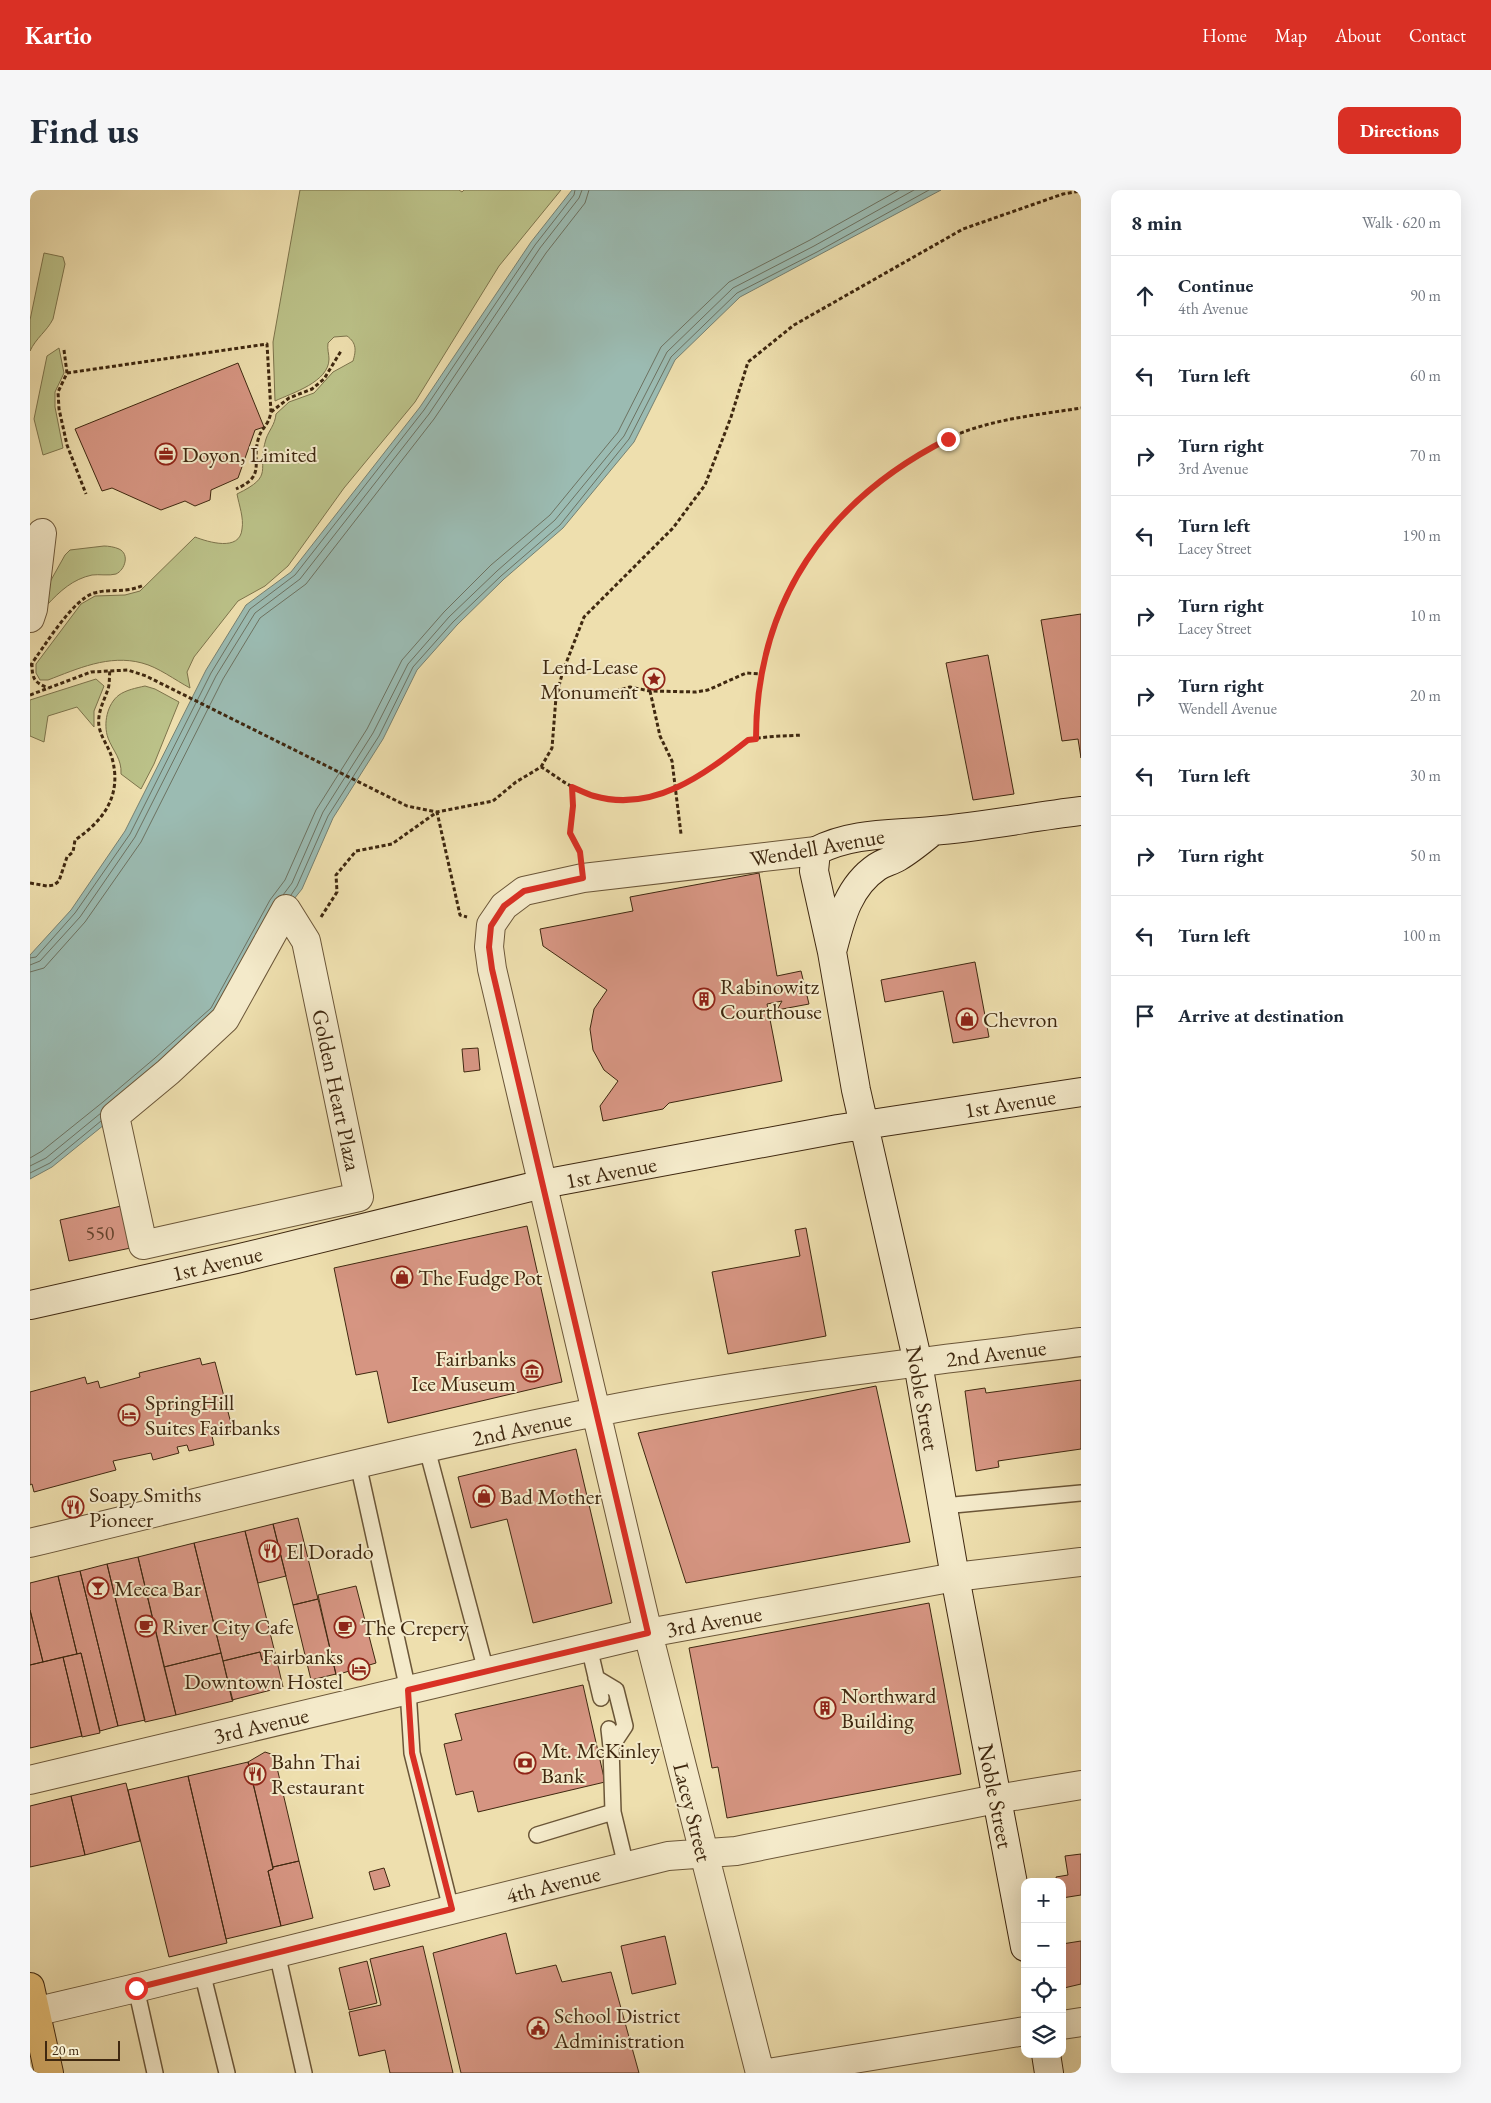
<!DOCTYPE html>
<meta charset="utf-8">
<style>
body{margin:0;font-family:"EB Garamond",serif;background:#f6f6f7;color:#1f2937}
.controls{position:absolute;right:15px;bottom:15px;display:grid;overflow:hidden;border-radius:10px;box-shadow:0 5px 20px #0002}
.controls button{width:45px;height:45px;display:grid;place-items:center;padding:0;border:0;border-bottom:1px solid #e0e1e3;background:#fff;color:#1f2937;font:25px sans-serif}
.scale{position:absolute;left:15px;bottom:12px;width:75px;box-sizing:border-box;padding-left:5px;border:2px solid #3f2810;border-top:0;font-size:14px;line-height:18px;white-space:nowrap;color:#3f2810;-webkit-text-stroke:4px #f4eaca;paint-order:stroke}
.stop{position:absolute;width:15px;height:15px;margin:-11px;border:4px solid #d93025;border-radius:50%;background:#fff}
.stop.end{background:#d93025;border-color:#fff;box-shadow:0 1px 5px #0008}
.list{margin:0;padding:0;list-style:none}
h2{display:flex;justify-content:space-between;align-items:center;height:65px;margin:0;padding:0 20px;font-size:21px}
h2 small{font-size:16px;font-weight:400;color:#747a83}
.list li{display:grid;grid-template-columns:32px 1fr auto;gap:15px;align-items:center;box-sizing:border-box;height:80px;padding:0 20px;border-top:1px solid #e0e1e3}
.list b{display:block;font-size:19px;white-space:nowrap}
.list p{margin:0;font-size:16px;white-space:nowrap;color:#747a83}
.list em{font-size:16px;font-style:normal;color:#747a83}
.icon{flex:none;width:28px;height:28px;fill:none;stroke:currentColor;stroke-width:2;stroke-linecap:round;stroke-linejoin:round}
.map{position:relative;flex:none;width:1051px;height:1883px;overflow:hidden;border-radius:10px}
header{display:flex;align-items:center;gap:30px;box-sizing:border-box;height:70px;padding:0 25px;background:#d93025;color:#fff}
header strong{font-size:24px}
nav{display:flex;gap:28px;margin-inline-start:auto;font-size:18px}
.intro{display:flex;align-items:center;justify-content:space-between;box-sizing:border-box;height:120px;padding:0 30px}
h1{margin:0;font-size:35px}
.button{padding:12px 22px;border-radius:10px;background:#d93025;color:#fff;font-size:18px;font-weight:700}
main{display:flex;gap:30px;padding:0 30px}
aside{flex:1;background:#fff;border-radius:10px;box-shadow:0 5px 20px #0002}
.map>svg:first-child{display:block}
</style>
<header>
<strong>Kartio</strong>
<nav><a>Home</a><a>Map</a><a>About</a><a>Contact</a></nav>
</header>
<div class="intro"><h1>Find us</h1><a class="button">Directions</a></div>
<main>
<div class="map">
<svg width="1051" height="1883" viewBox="0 0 1051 1883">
<rect width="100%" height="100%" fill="#eedfae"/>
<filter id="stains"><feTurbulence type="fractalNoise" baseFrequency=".004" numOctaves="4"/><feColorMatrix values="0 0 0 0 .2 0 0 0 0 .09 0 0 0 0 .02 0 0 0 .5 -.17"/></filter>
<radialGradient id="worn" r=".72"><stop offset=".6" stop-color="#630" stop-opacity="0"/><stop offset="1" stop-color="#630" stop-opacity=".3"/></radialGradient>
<path fill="#bbc188" stroke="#7d744c" d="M270,0h159l3,2 2,-2h97l-62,76 -84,136 -71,86 -56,78 -23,20 -27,15 -44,56 -7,15 3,16c-15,-8 -32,-21 -48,-25 -33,-9 -65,6 -94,17h-8l-4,-7v-9l45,-60 14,-8 30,-1 15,-4 55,-54c13,5 45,15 47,-8 2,-11 -3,-24 -5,-35 39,-19 19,-23 29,-55 3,-9 9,-14 10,-25l13,-12 25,-9 19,-21 20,-11c3,-10 4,-18 -6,-25l-13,1 -6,6c-1,6 1,11 1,16 0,23 -37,34 -54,42l-2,-59z
M14,63l19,4 2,7 -12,55c-6,12 -17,19 -23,32v-31z
M29,158l5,25 -9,19v15l8,41 -20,7 -9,-36 13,-63z
M74,356c4,0 11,1 15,3 11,5 6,21 -3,25 -7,2 -17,0 -24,1 -19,4 -32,16 -45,30l-1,-16 19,-34 5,-5z
M66,489l8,7 -10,25v16l-17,-20 -29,9 -4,26 -14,-6v-36z
M115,496l10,3 24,13 -25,62 -13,25 -20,-15c1,-15 -8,-23 -13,-36 -5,-14 -1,-34 11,-43 7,-5 17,-7 26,-9z"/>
<path fill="#9bbbb2" stroke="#768071" d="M542,0h369l-201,107 -65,63 -41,82 -71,86 -59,51 -47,46 -40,45 -34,69 -50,79 -31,71 -16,20 -61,110 -110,97 -63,51 -22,12v-224l41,-45 54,-79 81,-161 40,-65 45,-33 129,-165 111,-165z"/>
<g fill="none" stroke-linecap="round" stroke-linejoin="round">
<path stroke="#6d7261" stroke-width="1" d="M253,705l9,-12 31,-71 50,-79 35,-69 41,-47 48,-46 58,-51 69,-84 43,-84 66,-64 81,-42 100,-56
M261,705l6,-9 31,-70 51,-80 34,-69 40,-45 48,-46 59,-51 69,-86 42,-82 66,-64 80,-41 112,-62
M0,768l6,-1 39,-44 55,-79 81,-161 39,-64 45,-34 129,-165 111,-165 39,-50 1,-5
M0,775l10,-4 40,-44 55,-80 81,-161 39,-63 45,-34 129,-165 111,-166 39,-50 3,-8
M0,782l14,-4 41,-46 56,-80 82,-163 37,-61 46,-34 128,-165 112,-166 39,-50 4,-13
M0,968l12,-7 61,-49 52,-44 56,-50 59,-108 15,-20 31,-70 51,-81 35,-69 42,-48 47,-47 59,-50 68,-83 43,-85 68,-65 81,-42 89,-50
M0,976l16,-8 55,-45
M0,983l20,-10 51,-42"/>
</g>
<path fill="#d69582" stroke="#3f2810" d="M208,173l26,64 -9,3 -17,48 -27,12 -1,10 -15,6 -10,-5 -24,9 -49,-22 -10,3 -27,-62z
M1051,424v144l-3,-19 -16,2 -21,-121z
M958,465l26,139 -41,6 -27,-137z
M729,683l18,103 24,-5 8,33 -32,6 5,-9 -15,3 15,77 -113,22 -6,6 -60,12 -3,-15 18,-25 -14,-11 -11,-20 -3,-21 4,-20 13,-19 -64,-44 -3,-17 93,-18 -3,-14z
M945,772l14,75 -36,6 -10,-52 -58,11 -4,-22z
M448,858l2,22 -16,2 -2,-23z
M100,1014l10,42 -71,15 -9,-41z
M497,1036l35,156 -174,41 -11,-52 -21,4 -22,-107z
M776,1038l20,108 -98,18 -16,-82 88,-16 -5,-26z
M170,1168l2,7 13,-3 18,69 -21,5 2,9 -25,6 -2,-6 -10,2 2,6 -26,7 -2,-7 -38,8 3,9 -82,22 -2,-8 -2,1v-93l55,-15 2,7 11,-3 2,7 40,-11 -1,-4z
M1051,1190v69l-83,12 1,6 -23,4 -11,-80 20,-3 1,5z
M846,1196l34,156 -224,41 -48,-150z
M546,1259l36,154 -79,20 -26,-104 -36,9 -13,-51z
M268,1328l20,81 -25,6 -20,-81z
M243,1334l13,52 -28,7 -13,-52z
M215,1341l31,126 -14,3 -2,-8 -37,9 -29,-118z
M164,1353l27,110 -57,14 -26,-110z
M108,1367l38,158 -31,7 -38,-158z
M77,1374l38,156 -27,6 -38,-155z
M50,1381l38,155 -18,5 -19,-78 -4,1 -19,-78z
M28,1386l19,78 -34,8 -13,-52v-27z
M326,1396l20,77 -40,12 -18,-80z
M288,1409l18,75 -25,6 -18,-75z
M899,1413l32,171 -234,44 -9,-51 -6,1 -23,-120z
M0,1420l13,52 -13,3z
M230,1462l2,8 14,-3 7,30 -51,13 -9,-39z
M51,1463l19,80 -18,4 -19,-80z
M191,1463l12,48 -57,14 -12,-48z
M33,1467l19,79 -52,12v-83z
M553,1495l22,97 -127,30 -5,-21 -17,4 -12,-51 18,-4 -7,-26z
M235,1562l9,3 25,106 -26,6 -25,-105z
M218,1572l25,107 -5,2 13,55 -55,13 -38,-163z
M158,1586l39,167 -58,14 -41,-167z
M96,1593l14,58 -55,14 -14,-59z
M41,1606l14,59 -55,12v-61z
M1051,1664v41l-19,3v-16h-5l-1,-5 12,-2 -3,-19z
M269,1671l14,57 -32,8 -13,-55 5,-2v-2z
M354,1678l6,18 -16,4 -5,-18z
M476,1743l10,41 40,-9 6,17 49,-10 28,101h-178l-28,-120z
M635,1746l11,48 -44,10 -11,-48z
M1051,1751v43l-17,4 -2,-44z
M393,1756l30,127h-63l-5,-23 -26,6 -10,-44 32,-7 -11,-46z
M337,1771l10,42 -28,7 -10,-42z"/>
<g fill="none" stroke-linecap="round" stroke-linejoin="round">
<g stroke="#6b5638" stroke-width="18">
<path id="lane" d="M397,1259l59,222
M328,1274l50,226 4,63 39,156
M913,1316l138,-13
M559,1457l12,51
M566,1488l20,12 9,36 -14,21
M579,1539l2,18 2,65 13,54
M507,1645l76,-23
M247,1763l27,120
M172,1782l25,101
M106,1798l19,85"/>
</g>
<g stroke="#6b5638" stroke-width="30">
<path id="street" d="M0,428l3,-9 9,-76
M256,719l20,32 53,256 -216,48 -28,-129 53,-44 57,-53z
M0,1353c188,-45 376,-94 566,-131 160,-32 323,-49 485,-70
M0,1590l618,-147 307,-56 126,-15
M0,1823l106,-25 532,-132 68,-5 260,-52 85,-14
M1032,1835l19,-3
M730,1883l-112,-440 -156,-664 -3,-22 2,-22 13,-19 20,-15 59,-13 233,-27
M738,1883l257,-42"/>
</g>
<g stroke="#3f2810" stroke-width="30">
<path id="secondary" d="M803,758c8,-31 16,-62 44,-81 6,-4 14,-6 21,-10 12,-7 24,-17 35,-26
M0,1115l206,-46 307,-75 295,-55 243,-37
M995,1757l-70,-370 -37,-214 -62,-273 -24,-138 -18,-81 2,-20c37,-19 76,-16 116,-20 50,-4 99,-14 149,-20
M1016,1864l3,19"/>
</g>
<g stroke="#3f2810" stroke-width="30">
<path id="primary" d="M0,1797l19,86"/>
</g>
<path stroke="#3f2810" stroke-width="3" stroke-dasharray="4 2.5" stroke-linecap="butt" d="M34,160l3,23 -9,19 1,17 8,36 19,49
M37,183l200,-29 4,68c-3,15 -9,15 -12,25 -9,25 9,38 -23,52
M241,222l18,-14 23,-9 12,-10 17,-28
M2,473c0,16 2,19 16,25
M0,476c14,-19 42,-66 64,-73 17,-5 30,1 50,-8
M528,501h25l19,4 28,-8 20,4 46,1 12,-2 38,-17 14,1
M620,501l10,45 12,25 9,73
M0,505l61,-23 37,-2 18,6 261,130 30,6 56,-11 23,-19 25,-15c11,6 21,15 32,20 49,24 90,12 133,-16 11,-6 34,-28 43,-31 15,-4 38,-4 53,-5
M726,549c0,-112 50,-209 144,-272 21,-14 42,-27 66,-36 37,-13 77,-17 115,-23
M511,577l11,-19 4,-51 7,-26 21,-54 89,-89 32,-43 26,-68 17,-55 46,-37 169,-96 100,-35 18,-3
M542,597l1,19 -3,27 10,18
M0,693l17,3 7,-1 5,-4 8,-24 6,-5 2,-12c30,-20 47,-46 37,-82 -3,-11 -11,-20 -13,-32 -2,-13 5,-25 9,-37 2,-6 1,-13 2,-19
M291,727l16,-25 -1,-17 20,-24 36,-7 45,-32 23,103 7,2"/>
<use href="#lane" stroke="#f4eaca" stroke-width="15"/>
<use href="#street" stroke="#f4eaca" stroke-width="28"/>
<use href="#secondary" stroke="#f4eaca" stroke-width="28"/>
<use href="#primary" stroke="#e7c077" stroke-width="28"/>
</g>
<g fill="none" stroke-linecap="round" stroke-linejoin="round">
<path stroke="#d93025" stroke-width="6" d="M106,1798l316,-79 -40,-156 -4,-63 240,-57 -156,-664 -3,-22 2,-21 13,-20 20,-15 59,-13 -3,-26 -10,-19 3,-27 -1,-19c7,3 15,7 22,9 59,17 110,-21 154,-56l8,-1c0,-137 71,-239 192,-300"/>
</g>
<defs>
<g id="office-ring" transform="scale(1.125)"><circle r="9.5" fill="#f4eaca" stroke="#8f2418" stroke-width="1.5"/><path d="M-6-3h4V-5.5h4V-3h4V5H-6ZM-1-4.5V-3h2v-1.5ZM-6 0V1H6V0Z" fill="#8f2418"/></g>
<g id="sight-ring" transform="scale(1.125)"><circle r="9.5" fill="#f4eaca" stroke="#8f2418" stroke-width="1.5"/><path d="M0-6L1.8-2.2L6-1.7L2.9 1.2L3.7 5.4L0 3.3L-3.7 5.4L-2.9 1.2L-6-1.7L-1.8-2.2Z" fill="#8f2418"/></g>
<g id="building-ring" transform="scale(1.125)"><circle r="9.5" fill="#f4eaca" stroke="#8f2418" stroke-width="1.5"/><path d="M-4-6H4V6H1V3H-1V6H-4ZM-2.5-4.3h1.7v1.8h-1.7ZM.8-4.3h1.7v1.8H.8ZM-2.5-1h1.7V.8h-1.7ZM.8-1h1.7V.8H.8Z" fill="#8f2418"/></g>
<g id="shop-ring" transform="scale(1.125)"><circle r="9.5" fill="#f4eaca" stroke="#8f2418" stroke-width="1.5"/><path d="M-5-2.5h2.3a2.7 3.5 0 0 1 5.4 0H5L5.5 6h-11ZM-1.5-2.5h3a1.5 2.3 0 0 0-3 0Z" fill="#8f2418"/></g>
<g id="museum-ring" transform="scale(1.125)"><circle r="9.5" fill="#f4eaca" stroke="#8f2418" stroke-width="1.5"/><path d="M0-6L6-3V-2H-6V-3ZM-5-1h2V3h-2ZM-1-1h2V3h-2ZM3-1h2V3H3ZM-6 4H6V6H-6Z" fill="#8f2418"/></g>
<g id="hotel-ring" transform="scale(1.125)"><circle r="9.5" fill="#f4eaca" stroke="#8f2418" stroke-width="1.5"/><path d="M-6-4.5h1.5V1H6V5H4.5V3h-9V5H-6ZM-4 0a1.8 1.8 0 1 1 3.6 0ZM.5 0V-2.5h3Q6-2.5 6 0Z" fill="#8f2418"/></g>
<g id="restaurant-ring" transform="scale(1.125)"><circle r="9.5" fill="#f4eaca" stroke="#8f2418" stroke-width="1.5"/><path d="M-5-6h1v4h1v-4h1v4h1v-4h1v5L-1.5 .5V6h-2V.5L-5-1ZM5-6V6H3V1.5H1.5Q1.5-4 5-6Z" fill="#8f2418"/></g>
<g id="bar-ring" transform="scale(1.125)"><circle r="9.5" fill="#f4eaca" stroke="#8f2418" stroke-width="1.5"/><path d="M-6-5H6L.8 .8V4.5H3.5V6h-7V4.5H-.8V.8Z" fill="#8f2418"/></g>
<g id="cafe-ring" transform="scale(1.125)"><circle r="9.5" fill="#f4eaca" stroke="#8f2418" stroke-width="1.5"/><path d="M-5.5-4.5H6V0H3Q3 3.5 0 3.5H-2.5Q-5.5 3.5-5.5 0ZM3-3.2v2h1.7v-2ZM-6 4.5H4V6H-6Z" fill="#8f2418"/></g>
<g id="bank-ring" transform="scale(1.125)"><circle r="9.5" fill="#f4eaca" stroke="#8f2418" stroke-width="1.5"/><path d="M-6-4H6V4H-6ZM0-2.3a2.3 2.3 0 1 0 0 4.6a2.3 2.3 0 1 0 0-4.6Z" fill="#8f2418"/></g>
<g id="civic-ring" transform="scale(1.125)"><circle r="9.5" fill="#f4eaca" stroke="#8f2418" stroke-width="1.5"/><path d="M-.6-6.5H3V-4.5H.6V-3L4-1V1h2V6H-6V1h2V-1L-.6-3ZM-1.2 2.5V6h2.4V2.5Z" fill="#8f2418"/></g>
</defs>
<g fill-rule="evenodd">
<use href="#office-ring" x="136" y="264"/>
<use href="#sight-ring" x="624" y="489"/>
<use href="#building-ring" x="674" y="809"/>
<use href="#shop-ring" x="937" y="829"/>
<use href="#shop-ring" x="372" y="1087"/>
<use href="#museum-ring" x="502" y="1181"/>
<use href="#hotel-ring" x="99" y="1225"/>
<use href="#shop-ring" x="454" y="1306"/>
<use href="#restaurant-ring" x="43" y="1317"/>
<use href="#restaurant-ring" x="240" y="1361"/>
<use href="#bar-ring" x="68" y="1398"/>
<use href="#cafe-ring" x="116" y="1436"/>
<use href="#cafe-ring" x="315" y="1437"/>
<use href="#hotel-ring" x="329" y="1479"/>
<use href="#building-ring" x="795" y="1518"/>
<use href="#bank-ring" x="495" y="1573"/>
<use href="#restaurant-ring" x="225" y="1584"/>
<use href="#civic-ring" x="508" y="1838"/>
</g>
<g text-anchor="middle" stroke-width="4" stroke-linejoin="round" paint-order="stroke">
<g font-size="20" fill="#65432c">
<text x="70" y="1050">550</text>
</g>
<g font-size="22" fill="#3f2810" stroke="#f4eaca" text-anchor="start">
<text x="152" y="272">Doyon, Limited</text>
<text x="608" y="484" text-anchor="end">Lend-Lease<tspan x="608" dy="25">Monument</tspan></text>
<text x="690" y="804">Rabinowitz<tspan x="690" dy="25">Courthouse</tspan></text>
<text x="953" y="837">Chevron</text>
<text x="388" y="1095">The Fudge Pot</text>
<text x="486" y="1176" text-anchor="end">Fairbanks<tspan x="486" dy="25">Ice Museum</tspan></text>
<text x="115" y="1220">SpringHill<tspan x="115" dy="25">Suites Fairbanks</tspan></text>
<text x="59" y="1312">Soapy Smiths<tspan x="59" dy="25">Pioneer</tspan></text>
<text x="470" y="1314">Bad Mother</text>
<text x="256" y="1369">El Dorado</text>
<text x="84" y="1406">Mecca Bar</text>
<text x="132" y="1444">River City Cafe</text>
<text x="331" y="1445">The Crepery</text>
<text x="313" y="1474" text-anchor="end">Fairbanks<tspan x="313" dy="25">Downtown Hostel</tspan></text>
<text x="811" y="1513">Northward<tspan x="811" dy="25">Building</tspan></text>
<text x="511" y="1568">Mt. McKinley<tspan x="511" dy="25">Bank</tspan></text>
<text x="241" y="1579">Bahn Thai<tspan x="241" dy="25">Restaurant</tspan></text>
<text x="524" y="1833">School District<tspan x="524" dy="25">Administration</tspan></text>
</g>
<g font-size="22" fill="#3f2810" stroke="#f4eaca">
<text transform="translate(787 657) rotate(-10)" y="8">Wendell Avenue</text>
<text transform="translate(307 900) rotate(78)" y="8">Golden Heart Plaza</text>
<text transform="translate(980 913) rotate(-9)" y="8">1st Avenue</text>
<text transform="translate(581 982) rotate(-11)" y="8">1st Avenue</text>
<text transform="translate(187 1073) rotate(-13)" y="8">1st Avenue</text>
<text transform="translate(966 1163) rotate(-7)" y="8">2nd Avenue</text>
<text transform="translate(893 1208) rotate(80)" y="8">Noble Street</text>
<text transform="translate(492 1238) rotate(-12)" y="8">2nd Avenue</text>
<text transform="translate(684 1431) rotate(-10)" y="8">3rd Avenue</text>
<text transform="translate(231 1535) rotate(-13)" y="8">3rd Avenue</text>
<text transform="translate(966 1606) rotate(79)" y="8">Noble Street</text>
<text transform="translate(663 1622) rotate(76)" y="8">Lacey Street</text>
<text transform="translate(523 1694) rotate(-14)" y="8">4th Avenue</text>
</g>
</g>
<rect width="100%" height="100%" filter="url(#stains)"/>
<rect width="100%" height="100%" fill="url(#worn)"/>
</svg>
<div class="controls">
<button>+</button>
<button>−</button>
<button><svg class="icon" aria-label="locate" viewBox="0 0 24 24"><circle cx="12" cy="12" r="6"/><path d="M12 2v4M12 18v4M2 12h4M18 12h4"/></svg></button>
<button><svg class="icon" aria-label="layers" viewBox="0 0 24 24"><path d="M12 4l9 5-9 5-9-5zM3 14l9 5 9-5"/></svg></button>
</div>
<div class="scale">20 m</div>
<div class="stop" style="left:106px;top:1798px"></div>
<div class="stop end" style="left:918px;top:249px"></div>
</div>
<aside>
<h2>8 min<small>Walk · 620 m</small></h2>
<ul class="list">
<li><svg class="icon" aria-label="ahead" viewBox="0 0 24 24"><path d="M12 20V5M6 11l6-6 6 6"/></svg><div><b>Continue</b><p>4th Avenue</p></div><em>90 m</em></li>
<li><svg class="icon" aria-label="left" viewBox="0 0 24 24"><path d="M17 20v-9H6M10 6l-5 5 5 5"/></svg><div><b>Turn left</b></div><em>60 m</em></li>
<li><svg class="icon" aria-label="right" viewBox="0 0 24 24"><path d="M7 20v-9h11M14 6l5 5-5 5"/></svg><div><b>Turn right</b><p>3rd Avenue</p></div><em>70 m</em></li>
<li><svg class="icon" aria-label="left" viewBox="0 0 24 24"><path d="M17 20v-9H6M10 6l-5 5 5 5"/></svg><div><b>Turn left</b><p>Lacey Street</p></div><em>190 m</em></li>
<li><svg class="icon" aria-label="right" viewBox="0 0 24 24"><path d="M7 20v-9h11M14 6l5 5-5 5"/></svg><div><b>Turn right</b><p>Lacey Street</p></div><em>10 m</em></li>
<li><svg class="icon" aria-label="right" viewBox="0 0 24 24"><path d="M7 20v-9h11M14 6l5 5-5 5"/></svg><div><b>Turn right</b><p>Wendell Avenue</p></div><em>20 m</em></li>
<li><svg class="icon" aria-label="left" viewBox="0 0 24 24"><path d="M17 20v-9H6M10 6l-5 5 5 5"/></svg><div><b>Turn left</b></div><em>30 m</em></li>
<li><svg class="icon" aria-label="right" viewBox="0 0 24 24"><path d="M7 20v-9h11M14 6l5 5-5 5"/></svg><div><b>Turn right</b></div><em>50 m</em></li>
<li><svg class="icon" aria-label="left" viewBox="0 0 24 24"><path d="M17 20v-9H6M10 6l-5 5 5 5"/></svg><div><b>Turn left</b></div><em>100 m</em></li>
<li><svg class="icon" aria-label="arrive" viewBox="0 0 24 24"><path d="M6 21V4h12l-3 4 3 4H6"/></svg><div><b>Arrive at destination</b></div></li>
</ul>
</aside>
</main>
